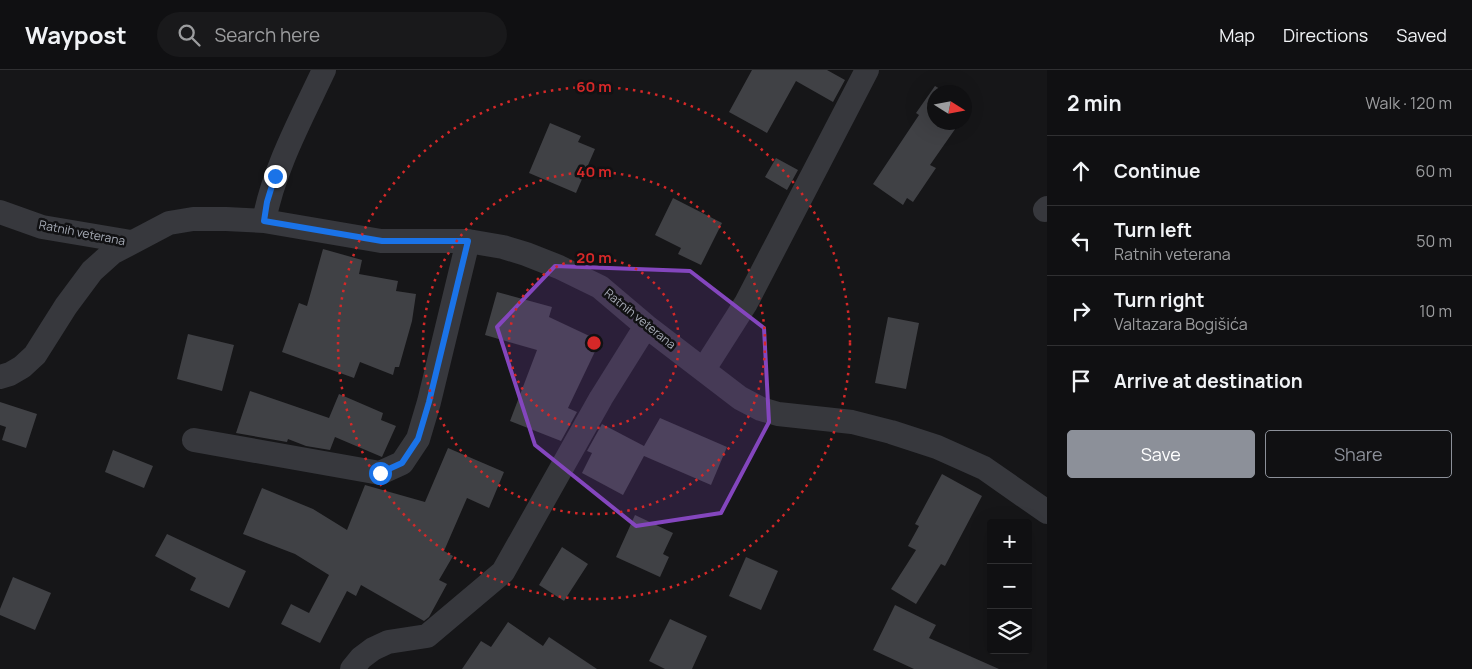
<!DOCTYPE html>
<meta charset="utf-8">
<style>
body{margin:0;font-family:Manrope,sans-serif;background:#19191b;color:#f1f3f6}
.controls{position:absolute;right:15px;bottom:15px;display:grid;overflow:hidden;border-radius:5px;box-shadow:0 5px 20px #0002}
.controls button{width:45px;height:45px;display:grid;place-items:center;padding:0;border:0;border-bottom:1px solid #303032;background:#101012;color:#f1f3f6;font:25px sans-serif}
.compass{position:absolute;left:927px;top:15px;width:45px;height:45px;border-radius:50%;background:#101012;box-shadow:0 5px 20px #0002;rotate:101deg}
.stop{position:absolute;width:15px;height:15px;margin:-11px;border:4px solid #1a73e8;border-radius:50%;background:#fff}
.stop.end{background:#1a73e8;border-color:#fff;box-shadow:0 1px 5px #0008}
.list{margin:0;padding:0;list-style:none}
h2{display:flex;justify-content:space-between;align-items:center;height:65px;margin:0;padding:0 20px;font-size:21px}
h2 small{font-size:16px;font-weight:400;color:#9c9d9f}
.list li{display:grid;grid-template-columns:32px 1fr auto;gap:15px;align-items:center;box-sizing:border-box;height:70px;padding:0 20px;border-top:1px solid #303032}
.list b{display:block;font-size:19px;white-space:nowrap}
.list p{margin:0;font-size:16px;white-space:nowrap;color:#9c9d9f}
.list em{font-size:16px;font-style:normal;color:#9c9d9f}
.actions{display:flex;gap:10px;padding:15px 20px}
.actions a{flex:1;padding:11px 0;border:1px solid #8c9099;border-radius:5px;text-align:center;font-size:18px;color:#8c9099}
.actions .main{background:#8c9099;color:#fff}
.icon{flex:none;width:28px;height:28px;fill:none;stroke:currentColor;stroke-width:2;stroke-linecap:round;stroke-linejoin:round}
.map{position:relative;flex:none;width:1047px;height:599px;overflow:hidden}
header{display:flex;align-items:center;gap:30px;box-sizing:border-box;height:70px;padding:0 25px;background:#101012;border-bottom:1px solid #303032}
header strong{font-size:24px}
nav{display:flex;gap:28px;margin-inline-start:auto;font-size:18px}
.search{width:350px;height:45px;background:#19191b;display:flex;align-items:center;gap:12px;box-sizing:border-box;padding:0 18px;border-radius:28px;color:#9c9d9f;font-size:19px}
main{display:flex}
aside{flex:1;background:#101012}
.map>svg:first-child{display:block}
</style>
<header>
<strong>Waypost</strong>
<div class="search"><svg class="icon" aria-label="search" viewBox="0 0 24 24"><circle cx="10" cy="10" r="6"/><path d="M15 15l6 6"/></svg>Search here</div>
<nav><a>Map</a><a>Directions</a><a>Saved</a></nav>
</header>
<main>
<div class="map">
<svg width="1047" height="599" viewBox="0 0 1047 599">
<rect width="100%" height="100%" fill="#161618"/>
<path fill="#404145" d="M752,0h75l18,10 -12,22 -37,-21 -29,52 -38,-21z
M935,16l10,6h-11v30h26l-30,43 6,3 -23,34 -6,-4 -4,7 -30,-21 46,-69 -3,-2z
M550,53l31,13 -3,6 17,7 -19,44 -47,-20z
M776,88l22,12 -11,20 -22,-13z
M673,128l49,25 -21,42 -23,-11 3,-6 -26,-13z
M323,179l39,11 -3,14 39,7 -2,10 20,3 -4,27 -13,46h-4l-2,8 -33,-13 -6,16 -72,-26 17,-49 8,3z
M497,222l55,15 -3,10 51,24 -32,67 9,4 -16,29 -51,-20 27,-71 -52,-15z
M888,247l31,6 -13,66 -31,-6z
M188,264l46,11 -12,46 -45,-12z
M250,321l79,27 10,-24 44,19 -2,7 15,6 -14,31 -47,-20 -5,13 -24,-4 -18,-7 -1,3 -51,-9z
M0,332l37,12 -11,34 -24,-8 4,-13 -6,-2z
M660,348l67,29 -16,38 -67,-29 -21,39 -41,-22 10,-20 -5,-2 15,-27 42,22z
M448,378l56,24 -15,36 -22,-10 -23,53 9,5 -14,24 8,4 -18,33 -5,4 -63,-36 -5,11 -9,-5 -27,52 -39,-19 10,-20 18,9 20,-38 -34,-21 -52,-20 19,-46 51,21 34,21 18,-45 60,17z
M113,380l40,16 -9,22 -39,-16z
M942,404l40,22 -37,70 -4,-2 -25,40 -25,-15 25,-39 -8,-4 11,-20 -4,-2z
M635,445l38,18 -10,21 6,3 -9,20 -44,-20z
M167,464l79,37 -17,37 -39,-18 6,-12 -41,-22z
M562,477l26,17 -24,37 -25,-16z
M746,487l32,14 -17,39 -32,-14z
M13,507l38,16 -16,37 -35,-15v-6z
M895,535l41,20 -7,13 70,31h-85l-41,-19z
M670,549l37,17 -15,33h-27l-16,-8z
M508,552l35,24 6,-9 48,32h-135l19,-28 10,6z"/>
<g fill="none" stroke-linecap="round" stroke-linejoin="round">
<path stroke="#37383d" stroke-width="24" d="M1045,140l2,-2
M0,142l42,15 89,15
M264,151c10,-53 37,-102 60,-151
M704,299l42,-66 121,-233
M0,307l10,-3 12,-7 13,-12 31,-49 26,-35 20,-18 57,-30 24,-4h33l38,2 117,20h87l35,6 23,7 33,13 41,20 46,39 94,72 21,11 17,5 74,8 39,10 46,15 47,21 63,44
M194,370l186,33 22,-10 16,-24 11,-37 39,-161
M352,599l9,-11 12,-9 15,-7 39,-6 76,-64 98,-174 45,-72"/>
</g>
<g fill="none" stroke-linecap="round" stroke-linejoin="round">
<path stroke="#1a73e8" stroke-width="6" d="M275,106l-8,26 -3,19 118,20h86l-39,161 -11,37 -16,24 -22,10"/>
</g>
<path fill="#8446be" fill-opacity="0.2" stroke="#8446be" stroke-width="4" stroke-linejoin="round" d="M555,196l135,5 74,57 5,94 -48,91 -85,13 -101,-81 -38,-118z"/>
<g fill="none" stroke="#d62828" stroke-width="2.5" stroke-dasharray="2.5 5">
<circle cx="594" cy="273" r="85"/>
<circle cx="594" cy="273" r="171"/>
<circle cx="594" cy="273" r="256"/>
</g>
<g text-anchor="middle" stroke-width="5" stroke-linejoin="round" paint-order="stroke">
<g font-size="12" fill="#a8adb8" stroke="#111113">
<text transform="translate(82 163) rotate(11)" y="4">Ratnih veterana</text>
<text transform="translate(640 249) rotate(39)" y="4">Ratnih veterana</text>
</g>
</g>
<circle cx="594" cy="273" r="8" fill="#d62828" stroke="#111113" stroke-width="2.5"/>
<g font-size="15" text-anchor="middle" font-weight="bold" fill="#d62828" stroke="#111113" stroke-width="5" stroke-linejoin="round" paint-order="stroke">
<text x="594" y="22">60 m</text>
<text x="594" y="107">40 m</text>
<text x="594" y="193">20 m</text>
</g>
</svg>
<div class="controls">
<button>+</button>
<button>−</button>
<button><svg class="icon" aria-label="layers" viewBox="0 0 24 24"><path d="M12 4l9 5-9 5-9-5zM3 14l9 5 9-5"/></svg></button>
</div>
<svg class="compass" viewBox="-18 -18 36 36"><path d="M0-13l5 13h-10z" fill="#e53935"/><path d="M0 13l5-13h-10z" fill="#9c9d9f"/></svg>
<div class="stop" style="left:380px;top:403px"></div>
<div class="stop end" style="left:275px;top:106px"></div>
</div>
<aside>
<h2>2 min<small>Walk · 120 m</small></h2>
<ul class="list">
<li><svg class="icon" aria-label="ahead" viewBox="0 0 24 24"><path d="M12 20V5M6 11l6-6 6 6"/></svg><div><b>Continue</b></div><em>60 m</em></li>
<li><svg class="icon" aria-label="left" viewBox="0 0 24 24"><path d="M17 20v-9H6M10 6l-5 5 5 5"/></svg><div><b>Turn left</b><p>Ratnih veterana</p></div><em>50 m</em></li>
<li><svg class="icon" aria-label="right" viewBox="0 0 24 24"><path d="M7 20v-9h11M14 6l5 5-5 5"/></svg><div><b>Turn right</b><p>Valtazara Bogišića</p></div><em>10 m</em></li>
<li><svg class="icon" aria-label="arrive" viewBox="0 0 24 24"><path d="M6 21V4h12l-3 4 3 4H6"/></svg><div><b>Arrive at destination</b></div></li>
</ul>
<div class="actions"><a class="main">Save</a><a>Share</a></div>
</aside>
</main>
